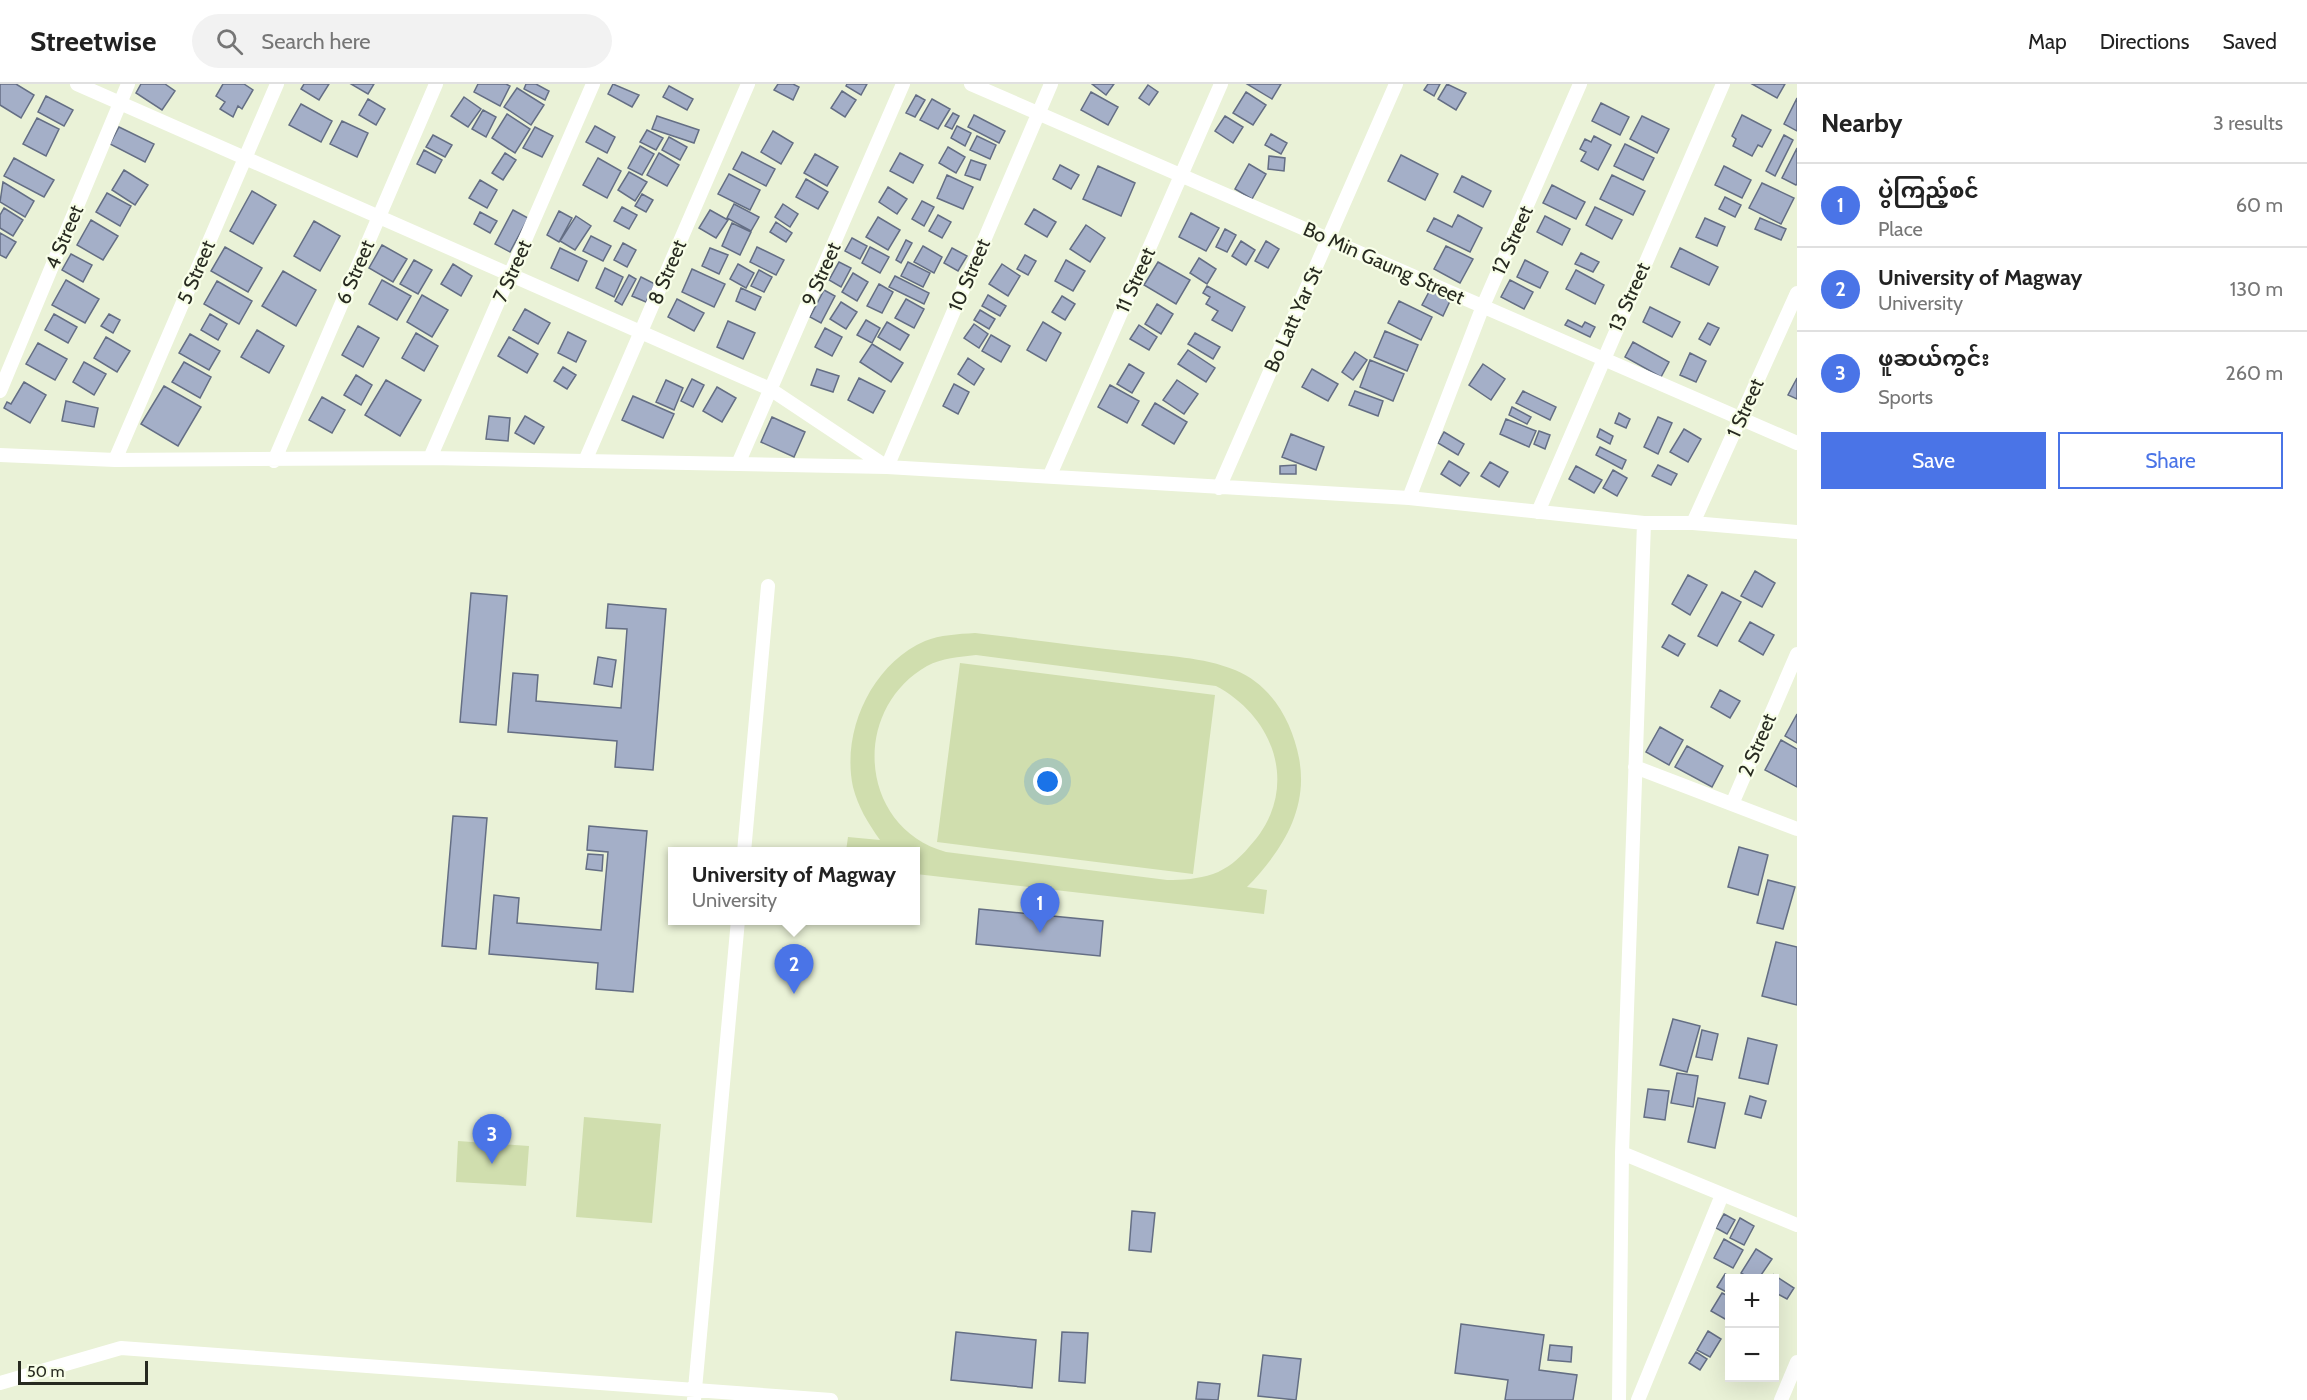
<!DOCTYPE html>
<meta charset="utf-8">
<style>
body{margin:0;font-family:Cabin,"Noto Sans Myanmar",sans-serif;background:#f2f2f2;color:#222}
.controls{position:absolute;right:18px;bottom:18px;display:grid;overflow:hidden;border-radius:0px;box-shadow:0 6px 24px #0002}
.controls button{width:54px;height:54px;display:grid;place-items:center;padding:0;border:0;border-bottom:2px solid #e0e0e0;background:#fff;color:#222;font:30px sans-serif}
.scale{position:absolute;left:18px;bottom:15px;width:130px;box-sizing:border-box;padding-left:6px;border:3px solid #272a20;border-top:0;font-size:16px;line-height:21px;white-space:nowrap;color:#272a20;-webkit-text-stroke:4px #f8fee8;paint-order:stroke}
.you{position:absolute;left:1048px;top:698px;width:21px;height:21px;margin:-15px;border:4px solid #fff;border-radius:50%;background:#1a73e8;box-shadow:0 0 0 9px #1a73e833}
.badge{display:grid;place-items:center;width:39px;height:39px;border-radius:50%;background:#4a74e7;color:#fff;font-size:20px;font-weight:700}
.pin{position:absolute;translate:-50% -50px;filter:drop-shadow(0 2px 3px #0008)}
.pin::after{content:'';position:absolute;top:32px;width:21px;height:18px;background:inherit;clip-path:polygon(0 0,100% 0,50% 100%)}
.popup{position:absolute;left:668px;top:763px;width:252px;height:78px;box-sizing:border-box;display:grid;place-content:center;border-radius:0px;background:#fff;filter:drop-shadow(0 2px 4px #0005);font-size:20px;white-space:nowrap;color:#767676}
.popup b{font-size:22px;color:#222}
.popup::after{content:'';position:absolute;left:50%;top:100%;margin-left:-12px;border:12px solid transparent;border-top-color:#fff}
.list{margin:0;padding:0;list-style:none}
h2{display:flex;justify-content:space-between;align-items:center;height:78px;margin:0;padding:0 24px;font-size:26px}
h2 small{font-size:20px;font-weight:400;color:#767676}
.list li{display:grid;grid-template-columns:39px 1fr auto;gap:18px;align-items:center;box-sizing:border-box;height:84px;padding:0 24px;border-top:2px solid #e0e0e0}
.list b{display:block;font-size:22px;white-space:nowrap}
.list p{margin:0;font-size:20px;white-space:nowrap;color:#767676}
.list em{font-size:20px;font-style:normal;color:#767676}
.actions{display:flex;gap:12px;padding:18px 24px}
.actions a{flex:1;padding:14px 0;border:2px solid #4a74e7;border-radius:0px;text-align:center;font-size:21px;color:#4a74e7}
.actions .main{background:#4a74e7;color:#fff}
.icon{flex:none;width:33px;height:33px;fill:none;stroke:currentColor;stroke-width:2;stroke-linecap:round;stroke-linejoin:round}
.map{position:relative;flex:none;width:1797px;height:1316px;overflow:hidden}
header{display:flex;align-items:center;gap:36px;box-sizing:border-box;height:84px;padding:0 30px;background:#fff;border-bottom:2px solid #e0e0e0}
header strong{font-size:28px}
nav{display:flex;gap:33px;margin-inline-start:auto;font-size:21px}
.search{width:420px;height:54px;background:#f2f2f2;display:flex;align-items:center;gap:15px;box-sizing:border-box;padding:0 21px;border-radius:33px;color:#767676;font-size:22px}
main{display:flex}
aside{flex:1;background:#fff}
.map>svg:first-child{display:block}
</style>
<header>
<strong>Streetwise</strong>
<div class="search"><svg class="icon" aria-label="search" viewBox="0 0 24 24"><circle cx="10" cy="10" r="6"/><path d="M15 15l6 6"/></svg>Search here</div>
<nav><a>Map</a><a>Directions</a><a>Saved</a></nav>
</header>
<main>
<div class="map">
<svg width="1797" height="1316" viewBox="0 0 1797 1316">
<rect width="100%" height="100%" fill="#eaf2d7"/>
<path fill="#d0deae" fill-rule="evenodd" d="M975,549c52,6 105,13 158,19 33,4 70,5 102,18 37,15 57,52 64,88 10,52 -18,94 -52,129l20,3 -3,24 -348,-40v-22l-70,-1 2,-14 32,3c-12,-17 -22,-33 -27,-53 -12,-56 19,-123 72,-146 15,-6 33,-7 50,-8zM976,571l240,31c62,33 84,107 33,161 -10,12 -22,22 -36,27 -15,5 -30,6 -46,6l-221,-28c-87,-24 -96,-142 -19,-186 15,-8 32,-9 49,-11z
M960,579l255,32 -22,179 -256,-32z
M584,1033l77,7 -9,99 -76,-6z
M458,1057l71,5 -3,40 -70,-4z"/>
<path fill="#a4afc8" stroke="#646e84" stroke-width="1.5" d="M0,0h16l18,11 -13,23 -21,-13z
M141,0h24l10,7 -13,19 -26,-17z
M223,0h21l9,6 -11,19 -4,-3 -5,11 -13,-8 5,-7 -9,-6z
M304,0h25l-10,16 -18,-11z
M351,0h23l-6,10z
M478,0h28l4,2 -10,20 -26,-14z
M526,0h10l13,7 -4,9 -21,-11z
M613,0l26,11 -7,12 -24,-13z
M778,0h15l6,3 -6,13 -19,-10z
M847,0h20l-6,11 -15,-9z
M1092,0h22l-8,11z
M1247,0h34l-9,15z
M1428,0h12l-6,12 -10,-6z
M1447,0l19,9 -10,17 -18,-11z
M1752,0h33l-8,14z
M1148,1l10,7 -9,13 -10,-7z
M669,2l24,13 -6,11 -24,-13z
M517,4l27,17 -13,20 -27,-18z
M842,7l14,9 -11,17 -14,-9z
M1091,8l27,15 -10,18 -27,-15z
M1246,8l20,13 -13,20 -20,-12z
M916,11l9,5 -10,17 -9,-4z
M46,12l27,14 -9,16 -26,-14z
M464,13l17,12 -13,18 -17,-11z
M1797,14v33l-13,-7z
M368,15l17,10 -9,16 -17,-10z
M932,15l18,10 -12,20 -18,-9z
M1601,19l28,14 -9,18 -28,-14z
M301,20l31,17 -11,21 -32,-17z
M483,26l13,7 -10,20 -14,-8z
M953,29l6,3 -7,13 -7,-3z
M507,30l23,15 -15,24 -23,-15z
M974,31l31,16 -6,12 -31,-16z
M1742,31l29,15 -9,17 -4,-2 -6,11 -19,-10 3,-7 -4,-3z
M657,32l42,14 -5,13 -42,-14z
M1225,32l18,11 -10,16 -18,-12z
M1642,32l27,13 -12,24 -27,-14z
M37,34l22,11 -13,27 -23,-12z
M342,37l26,12 -11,24 -27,-13z
M595,42l20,11 -8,16 -21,-11z
M957,42l14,7 -6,13 -14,-8z
M119,43l35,17 -9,18 -35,-18z
M535,43l18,9 -11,21 -19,-9z
M647,46l16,8 -7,12 -16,-8z
M773,47l20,12 -12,21 -20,-12z
M1271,50l16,9 -6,11 -16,-9z
M433,51l19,10 -7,12 -19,-10z
M1784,51l9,5 -18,36 -9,-5z
M977,52l19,9 -6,14 -20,-9z
M1594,52l17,9 -13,25 -17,-9 5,-9 -6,-3 5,-10 6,3z
M669,53l18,10 -7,13 -18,-10z
M1625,60l29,14 -11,22 -29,-14z
M640,62l14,8 -12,21 -14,-7z
M948,63l17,10 -9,16 -17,-10z
M1797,64v36l-1,1 -14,-7z
M424,66l18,10 -7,13 -18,-9z
M742,68l33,17 -9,17 -33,-17z
M505,69l11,7 -13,20 -11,-7z
M659,69l20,12 -12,21 -20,-11z
M900,69l23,12 -10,18 -23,-12z
M815,70l23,13 -11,19 -23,-13z
M1401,71l37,19 -13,26 -37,-19z
M1269,72l16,2 -1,13 -16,-2z
M14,74l40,22 -10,17 -40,-21z
M598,74l23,13 -14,27 -24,-13z
M971,76l15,5 -6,15 -15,-5z
M1249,80l17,10 -14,25 -17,-10z
M1060,81l19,10 -8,14 -18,-10z
M1098,82l37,17 -14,33 -38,-17z
M1724,82l27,14 -9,18 -27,-13z
M124,86l24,15 -13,20 -23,-15z
M629,88l18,10 -12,19 -17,-11z
M729,90l31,16 -10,20 -32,-16z
M947,91l26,12 -10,22 -26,-11z
M1612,91l33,16 -12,24 -33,-16z
M1462,92l29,15 -8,16 -29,-15z
M806,95l22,13 -10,17 -22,-12z
M480,96l17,10 -10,18 -18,-10z
M3,98l31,19 -9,16 -25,-15z
M1762,99l32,15 -13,26 -32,-16z
M1552,101l33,17 -9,17 -33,-16z
M888,103l19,12 -10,15 -18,-12z
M252,107l24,14 -23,39 -23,-13z
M107,109l24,13 -11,20 -24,-14z
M642,110l11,6 -7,12 -11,-6z
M1725,113l16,8 -6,12 -16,-8z
M922,117l12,6 -10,19 -12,-7z
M734,120l25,13 -8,14 -24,-13z
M783,120l15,10 -8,13 -15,-10z
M622,123l15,8 -8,14 -15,-8z
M1595,123l27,13 -10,19 -26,-14z
M4,124l19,12 -10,16 -13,-8v-13z
M1034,125l22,13 -9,15 -22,-13z
M513,126l15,8 -18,34 -15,-8z
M710,126l18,10 -12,18 -17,-10z
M559,127l13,7 -13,24 -12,-7z
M480,128l17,9 -7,12 -16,-9z
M1191,129l28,15 -13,23 -27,-14z
M938,131l13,7 -9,16 -13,-7z
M1458,131l24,13 -12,24 -43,-21 7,-13 18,9z
M576,132l15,10 -16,24 -15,-9z
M1545,132l25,13 -8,16 -25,-13z
M878,133l22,13 -12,20 -22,-13z
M1705,134l20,9 -8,19 -21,-9z
M1760,134l26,11 -5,11 -26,-11z
M91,136l27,16 -15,24 -26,-15z
M314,137l26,15 -20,35 -26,-15z
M776,138l16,11 -6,9 -16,-10z
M732,139l19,9 -11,23 -18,-9z
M1086,141l19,13 -15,24 -20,-13z
M1225,145l11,6 -9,17 -11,-5z
M0,149l16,9 -10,16 -6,-3z
M591,152l20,10 -8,15 -20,-10z
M852,154l15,8 -7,13 -15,-8z
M906,156l6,3 -11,20 -5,-3z
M1241,157l14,9 -9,15 -14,-9z
M1266,157l13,8 -11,19 -13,-7z
M623,159l13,7 -9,17 -13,-7z
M382,161l25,14 -14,23 -24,-14z
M923,162l19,11 -8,16 -20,-11z
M1446,162l27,13 -13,24 -26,-14z
M225,163l37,21 -14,24 -37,-21z
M757,163l27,13 -8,15 -26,-13z
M870,163l19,10 -9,16 -18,-10z
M560,164l27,13 -9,20 -27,-13z
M710,164l18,7 -9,19 -17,-8z
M952,164l15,8 -9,15 -14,-8z
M1680,164l38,19 -9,18 -38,-18z
M1581,169l18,9 -6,10 -18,-8z
M71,170l21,11 -9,17 -21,-12z
M1025,171l11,6 -8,14 -11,-6z
M1199,174l17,11 -9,15 -17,-11z
M414,176l18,10 -14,24 -18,-10z
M1066,176l19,11 -12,20 -18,-10z
M1525,176l23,12 -8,16 -23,-11z
M839,178l12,6 -10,19 -12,-7z
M908,178l22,11 -7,14 -22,-11z
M1158,178l32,18 -14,24 -32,-19z
M453,180l19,12 -11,20 -20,-12z
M738,180l16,9 -8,15 -16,-9z
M1002,180l18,12 -12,20 -19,-12z
M605,184l18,9 -9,20 -18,-9z
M692,185l33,15 -11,23 -32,-15z
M759,186l13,7 -8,15 -13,-6z
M1576,186l28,15 -9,19 -29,-15z
M283,187l33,19 -20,36 -34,-20z
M853,189l15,9 -11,19 -15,-9z
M629,191l7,4 -14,26 -7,-4z
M895,192l34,17 -5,11 -35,-17z
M641,193l14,7 -9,18 -14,-6z
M66,196l33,19 -14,24 -33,-18z
M382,196l29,16 -14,24 -28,-16z
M1510,196l23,12 -9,17 -23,-12z
M217,197l35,20 -13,23 -35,-20z
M879,200l14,8 -11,21 -15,-7z
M1207,202l38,21 -13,24 -20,-11 6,-9 -12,-7 4,-7 -7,-4z
M741,204l20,9 -6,13 -19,-9z
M824,206l11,6 -14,27 -11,-6z
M1430,206l20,11 -7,15 -21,-11z
M422,211l26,15 -16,27 -25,-15z
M988,211l18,11 -6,10 -18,-10z
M1062,212l13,8 -10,16 -13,-8z
M677,215l27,14 -10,18 -26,-14z
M906,215l18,10 -10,19 -19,-10z
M1399,217l33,16 -11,23 -33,-17z
M841,218l16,10 -11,17 -16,-10z
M1157,220l16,10 -12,20 -16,-10z
M1650,223l30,15 -8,15 -29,-15z
M525,225l25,14 -12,21 -25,-14z
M980,226l15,9 -6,10 -15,-9z
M54,230l23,13 -9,16 -23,-13z
M109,230l11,6 -7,13 -12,-7z
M210,230l17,10 -9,16 -17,-10z
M866,236l14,8 -8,15 -15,-8z
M1568,236l14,7 3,-5 10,5 -5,10 -25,-12z
M728,237l27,12 -12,26 -26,-12z
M887,238l22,13 -9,15 -22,-13z
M1043,238l18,11 -15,28 -19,-11z
M1708,239l11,5 -9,17 -11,-6z
M974,240l14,10 -9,14 -15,-10z
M1139,241l18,12 -8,13 -19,-11z
M358,242l21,12 -16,29 -21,-12z
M825,244l17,9 -10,19 -17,-9z
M257,246l27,16 -15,27 -28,-16z
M1385,247l33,14 -11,26 -33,-14z
M568,248l18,9 -10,21 -18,-9z
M416,249l22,13 -14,25 -22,-13z
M1195,249l25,14 -7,12 -25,-15z
M190,250l30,17 -11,19 -30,-17z
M991,251l19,11 -9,16 -19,-11z
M106,253l24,14 -13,21 -23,-14z
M509,253l29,17 -11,19 -29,-17z
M1633,258l36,20 -8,15 -36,-20z
M38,259l29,16 -12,21 -29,-16z
M872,260l31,19 -12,19 -31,-20z
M1188,266l27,18 -9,14 -28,-18z
M1355,268l12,8 -14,20 -11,-8z
M1690,269l16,8 -10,21 -16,-7z
M968,274l16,11 -10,16 -16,-11z
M1370,276l34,14 -11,27 -33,-14z
M84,278l22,12 -12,21 -21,-13z
M184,278l27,15 -11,21 -28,-16z
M1129,280l15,9 -12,20 -15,-9z
M1483,280l22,15 -14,21 -22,-15z
M563,283l13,8 -9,14 -13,-8z
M817,285l22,7 -6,16 -22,-7z
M1312,285l26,15 -10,17 -26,-14z
M356,291l16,10 -11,20 -17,-10z
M859,294l26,13 -12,22 -25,-13z
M1797,294v21l-9,-4z
M692,295l12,6 -11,22 -12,-6z
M386,296l35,20 -21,36 -35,-21z
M666,296l17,8 -9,22 -18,-8z
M1177,296l21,14 -14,20 -21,-14z
M24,298l22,13 -16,28 -26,-15 3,-6 4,2z
M954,300l15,8 -11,22 -15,-8z
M1110,301l29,16 -12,22 -29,-16z
M164,302l37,21 -23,39 -37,-22z
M717,303l19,11 -14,24 -19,-11z
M1355,307l28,10 -5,15 -29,-11z
M1523,307l33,16 -6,13 -34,-17z
M633,312l41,18 -11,24 -41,-18z
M322,313l23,13 -13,23 -23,-13z
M66,317l32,7 -4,19 -32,-6z
M1155,319l32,19 -13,22 -32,-19z
M1512,323l19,10 -4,7 -18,-9z
M1619,329l11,6 -4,9 -11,-5z
M489,332l21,2 -2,23 -22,-2z
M525,332l19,11 -10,17 -19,-11z
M772,333l33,15 -11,25 -33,-15z
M1658,333l14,6 -14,31 -14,-7z
M1506,335l30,12 -7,16 -29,-13z
M1600,345l13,7 -3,8 -13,-7z
M1684,345l17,10 -13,23 -18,-10z
M1539,347l11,4 -5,14 -11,-5z
M1444,348l20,12 -6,11 -20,-12z
M1291,350l33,13 -8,23 -34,-13z
M1600,363l26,13 -4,9 -26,-14z
M1449,377l20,12 -9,13 -19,-12z
M1490,378l18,10 -9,15 -18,-11z
M1296,381v9h-16v-8z
M1658,381l19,9 -6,11 -19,-9z
M1576,382l26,14 -8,13 -25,-14z
M1613,386l14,8 -10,18 -14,-8z
M1755,487l20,12 -13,24 -21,-11z
M1688,491l19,10 -17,30 -18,-11z
M1722,508l19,10 -24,44 -19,-10z
M471,509l36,3 -11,129 -36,-3z
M608,520l58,5 -13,161 -38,-3 2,-26 -109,-9 5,-59 25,2 -2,26 85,7 6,-79 -21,-1z
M1750,538l24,13 -11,20 -24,-14z
M1669,551l16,9 -7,12 -16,-9z
M598,573l18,3 -4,27 -18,-3z
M1720,606l20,11 -10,17 -19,-11z
M1797,630v29l-12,-7z
M1660,643l23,13 -14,25 -23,-13z
M1781,656l16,9v38l-32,-17z
M1687,662l36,20 -11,21 -37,-20z
M453,732l34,2 -11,131 -34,-3z
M589,742l58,5 -14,161 -37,-3 2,-26 -109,-9 5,-59 25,3 -2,25 84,7 7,-78 -21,-2z
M1739,763l29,8 -10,40 -30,-8z
M588,770l15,1 -1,16 -16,-2z
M1768,796l27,7 -12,42 -26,-6z
M979,825l124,12 -3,35 -124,-12z
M1776,858l21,5v58l-35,-9z
M1673,935l27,7 -13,46 -27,-7z
M1702,946l16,4 -6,26 -16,-3z
M1748,954l29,7 -9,39 -29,-6z
M1677,989l21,3 -5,31 -22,-4z
M1648,1005l21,2 -4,29 -21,-3z
M1750,1012l16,5 -5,17 -16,-4z
M1698,1014l27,5 -10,45 -27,-6z
M1132,1127l23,2 -4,39 -22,-2z
M1724,1130l11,6 -8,14 -11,-6z
M1740,1134l14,8 -10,19 -14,-7z
M1724,1155l19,11 -10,18 -19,-10z
M1756,1165l16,10 -13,19h-10l-8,-5z
M1725,1190l8,4h-3v16l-13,-7z
M1774,1191l20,13 -7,11 -13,-7z
M1722,1209l8,4v15l-5,7 -14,-8z
M1461,1240l83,11 -5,35 38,5 -4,25h-68l3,-20 -53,-7z
M1708,1247l13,8 -11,18 -13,-7z
M956,1248l80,8 -4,48 -81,-8z
M1062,1248l26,1 -3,50 -26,-2z
M1550,1261l22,2 -1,15 -23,-2z
M1696,1268l11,7 -7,11 -11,-7z
M1263,1271l38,4 -5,41 -38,-4z
M1198,1298l22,2 -2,16 -22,-1z"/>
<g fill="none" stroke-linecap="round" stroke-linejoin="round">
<path stroke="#fff" stroke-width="14" d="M77,0l693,305 117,78 522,31 235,25h49l104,9
M971,0l826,359
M0,307l128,-307
M0,371l115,5 315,-2 457,9 164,-383
M430,374l163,-374
M115,376l162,-376
M274,377l162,-377
M585,377l163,-377
M738,380l165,-380
M1050,391l171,-391
M1219,404l177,-404
M1409,414l74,-192 97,-222
M1538,428l185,-428
M1693,439l104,-230
M1635,683l162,62
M1732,720l65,-150
M744,768l24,-266
M1622,1069l175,72
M0,1299l121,-35 710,52
M694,1316l44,-480
M1619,1316l3,-247 22,-630
M1638,1316l84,-205
M1781,1316l16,-38"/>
</g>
<g text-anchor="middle" stroke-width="4.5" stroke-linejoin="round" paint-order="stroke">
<g font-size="20" fill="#272a20" stroke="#f8fee8">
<text transform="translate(64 153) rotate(-67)" y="7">4 Street</text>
<text transform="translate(1512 156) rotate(-66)" y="7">12 Street</text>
<text transform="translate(1384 179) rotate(24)" y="7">Bo Min Gaung Street</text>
<text transform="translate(512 187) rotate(-66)" y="7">7 Street</text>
<text transform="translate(196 188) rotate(-67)" y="7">5 Street</text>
<text transform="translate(355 188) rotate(-67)" y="7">6 Street</text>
<text transform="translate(667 188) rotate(-67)" y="7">8 Street</text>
<text transform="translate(821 190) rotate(-66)" y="7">9 Street</text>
<text transform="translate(969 191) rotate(-67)" y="7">10 Street</text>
<text transform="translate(1135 196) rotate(-66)" y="7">11 Street</text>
<text transform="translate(1629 213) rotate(-66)" y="7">13 Street</text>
<text transform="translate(1293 235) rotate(-66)" y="7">Bo Latt Yar St</text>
<text transform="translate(1745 324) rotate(-66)" y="7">1 Street</text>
<text transform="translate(1757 661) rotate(-67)" y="7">2 Street</text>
</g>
</g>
</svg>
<div class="controls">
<button>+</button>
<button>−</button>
</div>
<div class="scale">50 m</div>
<div class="you"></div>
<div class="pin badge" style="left:1040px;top:849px">1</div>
<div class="pin badge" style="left:794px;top:910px">2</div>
<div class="popup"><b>University of Magway</b>University</div>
<div class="pin badge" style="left:492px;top:1080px">3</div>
</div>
<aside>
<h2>Nearby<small>3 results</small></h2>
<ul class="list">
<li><span class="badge">1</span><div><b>ပွဲကြည့်စင်</b><p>Place</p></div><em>60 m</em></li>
<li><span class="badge">2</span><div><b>University of Magway</b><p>University</p></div><em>130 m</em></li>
<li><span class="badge">3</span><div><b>ဖူဆယ်ကွင်း</b><p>Sports</p></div><em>260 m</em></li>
</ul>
<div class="actions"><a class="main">Save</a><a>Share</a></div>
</aside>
</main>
